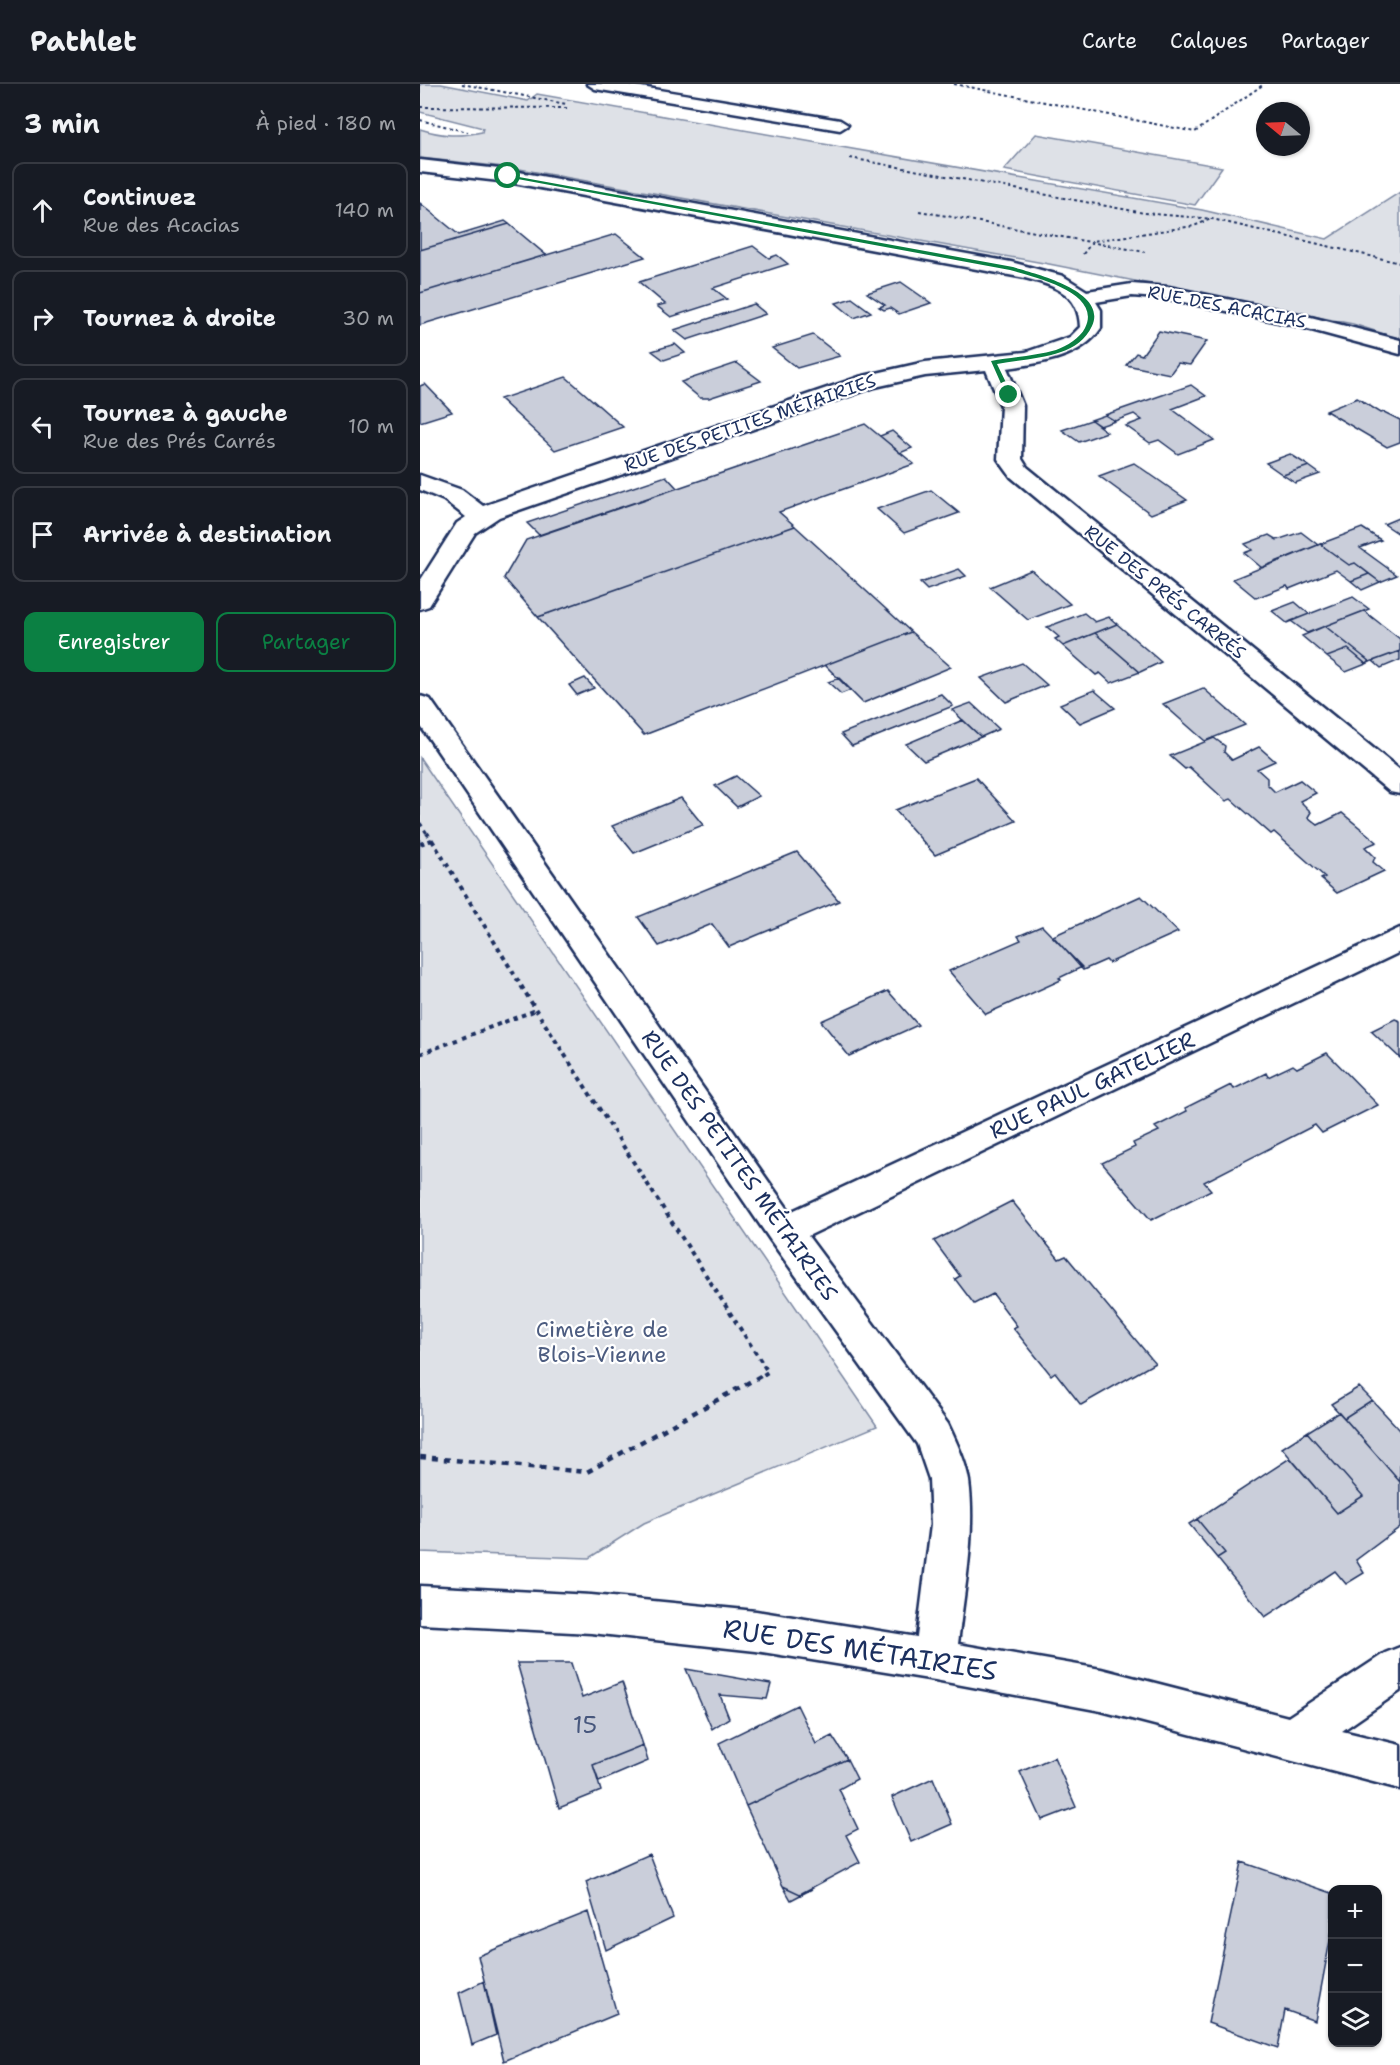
<!DOCTYPE html>
<html lang="fr">
<meta charset="utf-8">
<style>
body{margin:0;font-family:"Shantell Sans",sans-serif;background:#242831;color:#f1f3f6}
.controls{position:absolute;right:18px;bottom:18px;display:grid;overflow:hidden;border-radius:12px;box-shadow:0 2px 4px #0004}
.controls button{width:54px;height:54px;display:grid;place-items:center;padding:0;border:0;border-bottom:2px solid #363941;background:#171b24;color:#f1f3f6;font:30px sans-serif}
.compass{position:absolute;left:836px;top:18px;width:54px;height:54px;border-radius:50%;background:#171b24;box-shadow:0 2px 4px #0004;rotate:289deg}
.stop{position:absolute;width:18px;height:18px;margin:-14px;border:4px solid #0b8043;border-radius:50%;background:#fff}
.stop.end{background:#0b8043;border-color:#fff;box-shadow:0 2px 6px #0008}
.list{margin:0;padding:0;list-style:none}
h2{display:flex;justify-content:space-between;align-items:center;height:78px;margin:0;padding:0 24px;font-size:26px}
h2 small{font-size:20px;font-weight:400;color:#9ea1a6}
.list li{display:grid;grid-template-columns:39px 1fr auto;gap:18px;align-items:center;box-sizing:border-box;height:96px;margin:0 12px 12px;padding:0 12px;border:2px solid #363941;border-radius:12px}
.list b{display:block;font-size:22px;white-space:nowrap}
.list p{margin:0;font-size:20px;white-space:nowrap;color:#9ea1a6}
.list em{font-size:20px;font-style:normal;color:#9ea1a6}
.actions{display:flex;gap:12px;padding:18px 24px}
.actions a{flex:1;padding:14px 0;border:2px solid #0b8043;border-radius:12px;text-align:center;font-size:21px;color:#0b8043}
.actions .main{background:#0b8043;color:#fff}
.icon{flex:none;width:33px;height:33px;fill:none;stroke:currentColor;stroke-width:2;stroke-linecap:round;stroke-linejoin:round}
.map{position:relative;flex:none;width:980px;height:1981px;overflow:hidden}
header{display:flex;align-items:center;gap:36px;box-sizing:border-box;height:84px;padding:0 30px;background:#171b24;border-bottom:2px solid #363941}
header strong{font-size:28px}
nav{display:flex;gap:33px;margin-inline-start:auto;font-size:21px}
main{display:flex}
aside{flex:1;background:#171b24}
.map>svg:first-child{display:block}
</style>
<header>
<strong>Pathlet</strong>
<nav><a>Carte</a><a>Calques</a><a>Partager</a></nav>
</header>
<main>
<aside>
<h2>3 min<small>À pied · 180 m</small></h2>
<ul class="list">
<li><svg class="icon" aria-label="ahead" viewBox="0 0 24 24"><path d="M12 20V5M6 11l6-6 6 6"/></svg><div><b>Continuez</b><p>Rue des Acacias</p></div><em>140 m</em></li>
<li><svg class="icon" aria-label="right" viewBox="0 0 24 24"><path d="M7 20v-9h11M14 6l5 5-5 5"/></svg><div><b>Tournez à droite</b></div><em>30 m</em></li>
<li><svg class="icon" aria-label="left" viewBox="0 0 24 24"><path d="M17 20v-9H6M10 6l-5 5 5 5"/></svg><div><b>Tournez à gauche</b><p>Rue des Prés Carrés</p></div><em>10 m</em></li>
<li><svg class="icon" aria-label="arrive" viewBox="0 0 24 24"><path d="M6 21V4h12l-3 4 3 4H6"/></svg><div><b>Arrivée à destination</b></div></li>
</ul>
<div class="actions"><a class="main">Enregistrer</a><a>Partager</a></div>
</aside>
<div class="map">
<svg width="980" height="1981" viewBox="0 0 980 1981">
<rect width="100%" height="100%" fill="#fff"/>
<filter id="ink" filterUnits="userSpaceOnUse"><feTurbulence type="fractalNoise" baseFrequency=".0167" numOctaves="2"/><feDisplacementMap in="SourceGraphic" scale="12" xChannelSelector="R" yChannelSelector="G"/><feConvolveMatrix kernelMatrix="1 2 1 2 8 2 1 2 1" color-interpolation-filters="sRGB"/></filter>
<g filter="url(#ink)">
<path fill="#dee1e7" stroke="#7c88a2" stroke-width="1.5" d="M0,0h21l87,17 9,-7 665,116 125,29 73,-47v147l-47,-15 -304,-60 -535,-96 -94,-10v-29c22,7 40,8 62,3l1,-4 -63,-16z
M616,50l186,33 -27,38 -191,-35z
M0,674l457,668 -233,97 -55,35 -169,-6z"/>
<path fill="#caceda" stroke="#1b2f5e" stroke-width="1.5" d="M0,119l39,32 46,-14 4,3 -89,26z
M89,140l37,31 -126,38v-43z
M196,150l29,23 -225,68v-32z
M333,162l16,12 8,-3 11,9 -75,24 14,11 -56,18 -14,-11 8,-2 -26,-22z
M481,198l30,21 -32,11 -9,-6 -6,2 -5,-3 6,-2 -18,-12z
M432,214l19,14 -17,6 -18,-15z
M334,220l12,10 -79,26 -13,-10z
M739,247l48,10 -17,24 -12,-2 -8,11 -44,-9 10,-12 6,2z
M393,251l27,21 -43,12 -25,-20z
M255,260l10,9 -21,7 -12,-9z
M317,279l24,18 -52,17h-9l-19,-16z
M146,293l57,50 -68,23 -55,-51z
M5,300l27,28 -32,10v-36z
M771,301l15,11 -34,13 42,31 -36,14 -19,-14 -9,3 -24,-17 16,-6 -8,-6 -19,7 -10,-6z
M937,314l24,15 3,-1 16,8v22l-13,5 -61,-36z
M685,331l10,6 -15,5 -9,-6z
M671,336l16,12 -28,10 -17,-12z
M445,340l49,40 -135,48 16,14 -257,91 -34,-39 22,-38z
M472,347l20,17 -12,5 -20,-17z
M870,370l19,12 -26,9 -17,-12z
M714,379l23,16 30,21 -36,14 -52,-38z
M889,382l11,8 -25,9 -12,-8z
M246,392l11,12 -138,47 -12,-12z
M511,406l28,23 -55,20 -27,-24z
M978,434l2,1 -1,15 -15,-10z
M375,442l116,106 -267,103 -106,-118z
M942,444l19,12 -21,8 37,27 -17,7 -25,-19 -6,2 -29,-21z
M881,448l17,13 -56,23 -18,-15 8,-3 -7,-6 24,-9 8,5z
M900,460l29,21 6,-2 14,11 -18,7 -15,-11 -47,19 -2,-3 -31,12 -23,-19z
M539,485l7,7 -39,14 -7,-7z
M611,486l39,34 -42,16 -38,-33z
M949,490l11,8 -18,8 -11,-9z
M933,513l16,12 -62,24 -16,-12z
M875,518l14,12 -22,9 -15,-12z
M944,527l36,28v12l-30,11 -45,-36z
M664,529l11,9 14,-5 8,7 -54,22 -8,-7 4,-2 -12,-10z
M697,540l44,38 -21,10 -45,-39z
M905,542l45,36 -4,2 -18,-15 -21,8 -25,-21z
M491,548l40,35 -88,36 -38,-38z
M675,549l45,39 -29,11 -11,-10 -4,2 -33,-29z
M928,565l18,15 -20,8 -19,-15z
M980,567v9l-19,8 -8,-7z
M602,579l25,22 -41,17 -25,-24z
M165,594l9,10 -17,7 -8,-10z
M419,594l12,12 -10,4 -13,-12z
M783,604l42,37 -40,16 -42,-37z
M674,606l21,18 -35,15 -20,-19z
M521,610l12,12 -101,40 -11,-12z
M551,619l28,26 -18,8 -29,-27z
M543,636l18,17 -57,24 -18,-17z
M794,654l11,8 -1,6 8,8 27,-13 16,14 -18,8 10,9v6l8,8 25,-12 16,13 -16,8 11,11 -3,5 10,8 24,-12 35,29 -12,5 10,10 -2,5 11,9 -47,22 -16,-14 4,-2 -51,-45 -3,2 -40,-35 -5,2 -37,-34 -4,2 -15,-13z
M316,692l23,20 -22,11 -22,-21z
M556,694l40,43 -81,34 -40,-45z
M261,714l22,27 -69,28 -22,-27z
M377,768l42,49 -110,46 -17,-23 -53,22 -21,-29z
M721,812l37,36 -69,31 -3,-3 -23,10 -30,-34z
M622,842l40,41 -23,11 2,2 -75,34 -37,-43 72,-31 -3,-4z
M468,907l30,34 -69,31 -28,-35z
M975,935l5,2v37l-29,-27z
M907,969l51,52 -56,28 -7,-8 -111,57 7,8 -60,30 -49,-57 33,-16 -2,-4 26,-12 -4,-4 32,-16 -2,-3 46,-23 3,4 32,-16 2,4 25,-12 4,3z
M592,1117l47,58 7,-3 89,107 -74,42 -26,-33 -4,3 -38,-47 4,-2 -24,-32 -19,10 -19,-25 5,-3 -26,-35z
M939,1303l13,13 -28,18 -13,-14z
M952,1316l28,30v52l-56,-64z
M919,1328l61,70v45l-44,33 8,13 -18,11 -11,-13 -70,46 -48,-59 8,-5 -28,-34 93,-61 47,55 26,-17 -56,-64z
M887,1348l56,64 -26,17 -55,-65z
M777,1435l28,34 -8,5 -28,-34z
M97,1579h54l11,35 40,-16 21,63 -50,20 8,26 -42,17z
M266,1585l85,15 -4,15 -47,-4 9,23 -17,11z
M377,1621l19,39 16,-8 15,23 -101,47 -27,-63z
M223,1661l5,16 -49,21 -6,-17z
M634,1673l22,50 -34,13 -22,-48z
M427,1675l10,20 -18,10 19,40 -12,6 14,27 -60,32 -17,-8 -37,-80z
M513,1694l19,46 -41,18 -19,-45z
M229,1770l24,64 -67,32 -20,-68z
M822,1778l90,31v37l-17,91 -30,-11 -7,38 -70,-25z
M363,1802l17,8 12,-5 -21,11z
M168,1828l29,102 -113,47 -26,-105z
M64,1897l12,54 -24,10 -13,-52z"/>
<g fill="none" stroke-linecap="round" stroke-linejoin="round">
<g stroke="#1b2f5e" stroke-width="5">
<path id="service" d="M167,0h36l217,36 8,5 -8,5 -245,-41z"/>
</g>
<g stroke="#1b2f5e" stroke-width="5">
<path id="minor" d="M0,76l88,10 503,92 52,14 24,15 45,-7 37,3 126,26 105,27v14l-107,-29 -124,-26 -37,-3 -36,6 5,8v18c-20,30 -60,35 -94,40l16,38 -1,53 5,8 373,303v24l-10,-2 -379,-315 -13,-18 3,-53 -15,-36 -61,6 -50,11 -376,130 -24,16 -46,73 -9,3v-28l37,-58 9,-6 -22,-17 -24,-10v-15l42,15 21,16 376,-129 66,-15 101,-10 44,-15 10,-10c-1,-35 -26,-41 -55,-49l-517,-96 -88,-10z
M0,612l10,3 360,513 610,-284v24l-592,284 140,188c8,17 18,38 21,57 7,53 -5,110 -11,163l143,25 187,48 97,-64 15,-6v44l-58,40 58,14v44l-299,-78 -166,-31 -179,-29 -165,-18 -171,-9v-38l171,9 165,16 161,26 14,-112 -2,-46 -12,-35 -146,-203 -351,-516z"/>
</g>
<path stroke="#1b2f5e" stroke-width="2" stroke-dasharray="3 3" stroke-linecap="butt" d="M42,0l104,20
M534,0l241,48 69,-48
M0,23l150,1
M0,36l48,12
M430,74l294,55 68,6 188,44
M499,127l226,41
M663,170l10,-13 101,-15 17,-7"/>
<path stroke="#1b2f5e" stroke-width="3" stroke-dasharray="4 4" stroke-linecap="butt" d="M0,739l8,12"/>
<path stroke="#1b2f5e" stroke-width="4" stroke-dasharray="4.5 4.5" stroke-linecap="butt" d="M12,756l104,170 232,362 -5,3
M0,760l12,-4 -5,-7
M0,970l116,-44"/>
<path stroke="#1b2f5e" stroke-width="4.5" stroke-dasharray="6 6" stroke-linecap="butt" d="M0,1373l167,15 179,-99"/>
<use href="#service" fill="#fff" fill-rule="evenodd"/>
<use href="#minor" fill="#fff" fill-rule="evenodd"/>
</g>
</g>
<path fill="#0b8043" d="M88,91l505,92c23,7 95,24 79,59 -6,13 -18,22 -31,26 -20,7 -43,8 -64,12l15,31 -5,2 -16,-36c21,-4 44,-5 65,-11 11,-4 24,-12 29,-22 18,-36 -52,-51 -75,-58l-504,-93z"/>
<g text-anchor="middle" stroke-width="4.5" stroke-linejoin="round" paint-order="stroke">
<g font-size="18" fill="#1b2f5e" stroke="#fff">
<text transform="translate(807 223) rotate(11)" y="6">RUE DES ACACIAS</text>
<text transform="translate(330 339) rotate(-19)" y="6">RUE DES PETITES MÉTAIRIES</text>
<text transform="translate(745 508) rotate(39)" y="6">RUE DES PRÉS CARRÉS</text>
</g>
<g font-size="22" fill="#1b2f5e" stroke="#fff">
<text transform="translate(672 1001) rotate(-25)" y="8">RUE PAUL GATELIER</text>
<text transform="translate(320 1081) rotate(55)" y="8">RUE DES PETITES MÉTAIRIES</text>
</g>
<g font-size="22" fill="#4c5c80" stroke="#fff">
<text x="182" y="1253">Cimetière de<tspan x="182" dy="25">Blois-Vienne</tspan></text>
</g>
<g font-size="24" fill="#47577d">
<text x="165" y="1649">15</text>
</g>
<g font-size="27" fill="#1b2f5e" stroke="#fff">
<text transform="translate(440 1566) rotate(9)" y="9">RUE DES MÉTAIRIES</text>
</g>
</g>
</svg>
<div class="controls">
<button>+</button>
<button>−</button>
<button><svg class="icon" aria-label="layers" viewBox="0 0 24 24"><path d="M12 4l9 5-9 5-9-5zM3 14l9 5 9-5"/></svg></button>
</div>
<svg class="compass" viewBox="-18 -18 36 36"><path d="M0-13l5 13h-10z" fill="#e53935"/><path d="M0 13l5-13h-10z" fill="#9ea1a6"/></svg>
<div class="stop" style="left:88px;top:92px"></div>
<div class="stop end" style="left:589px;top:311px"></div>
</div>
</main>
